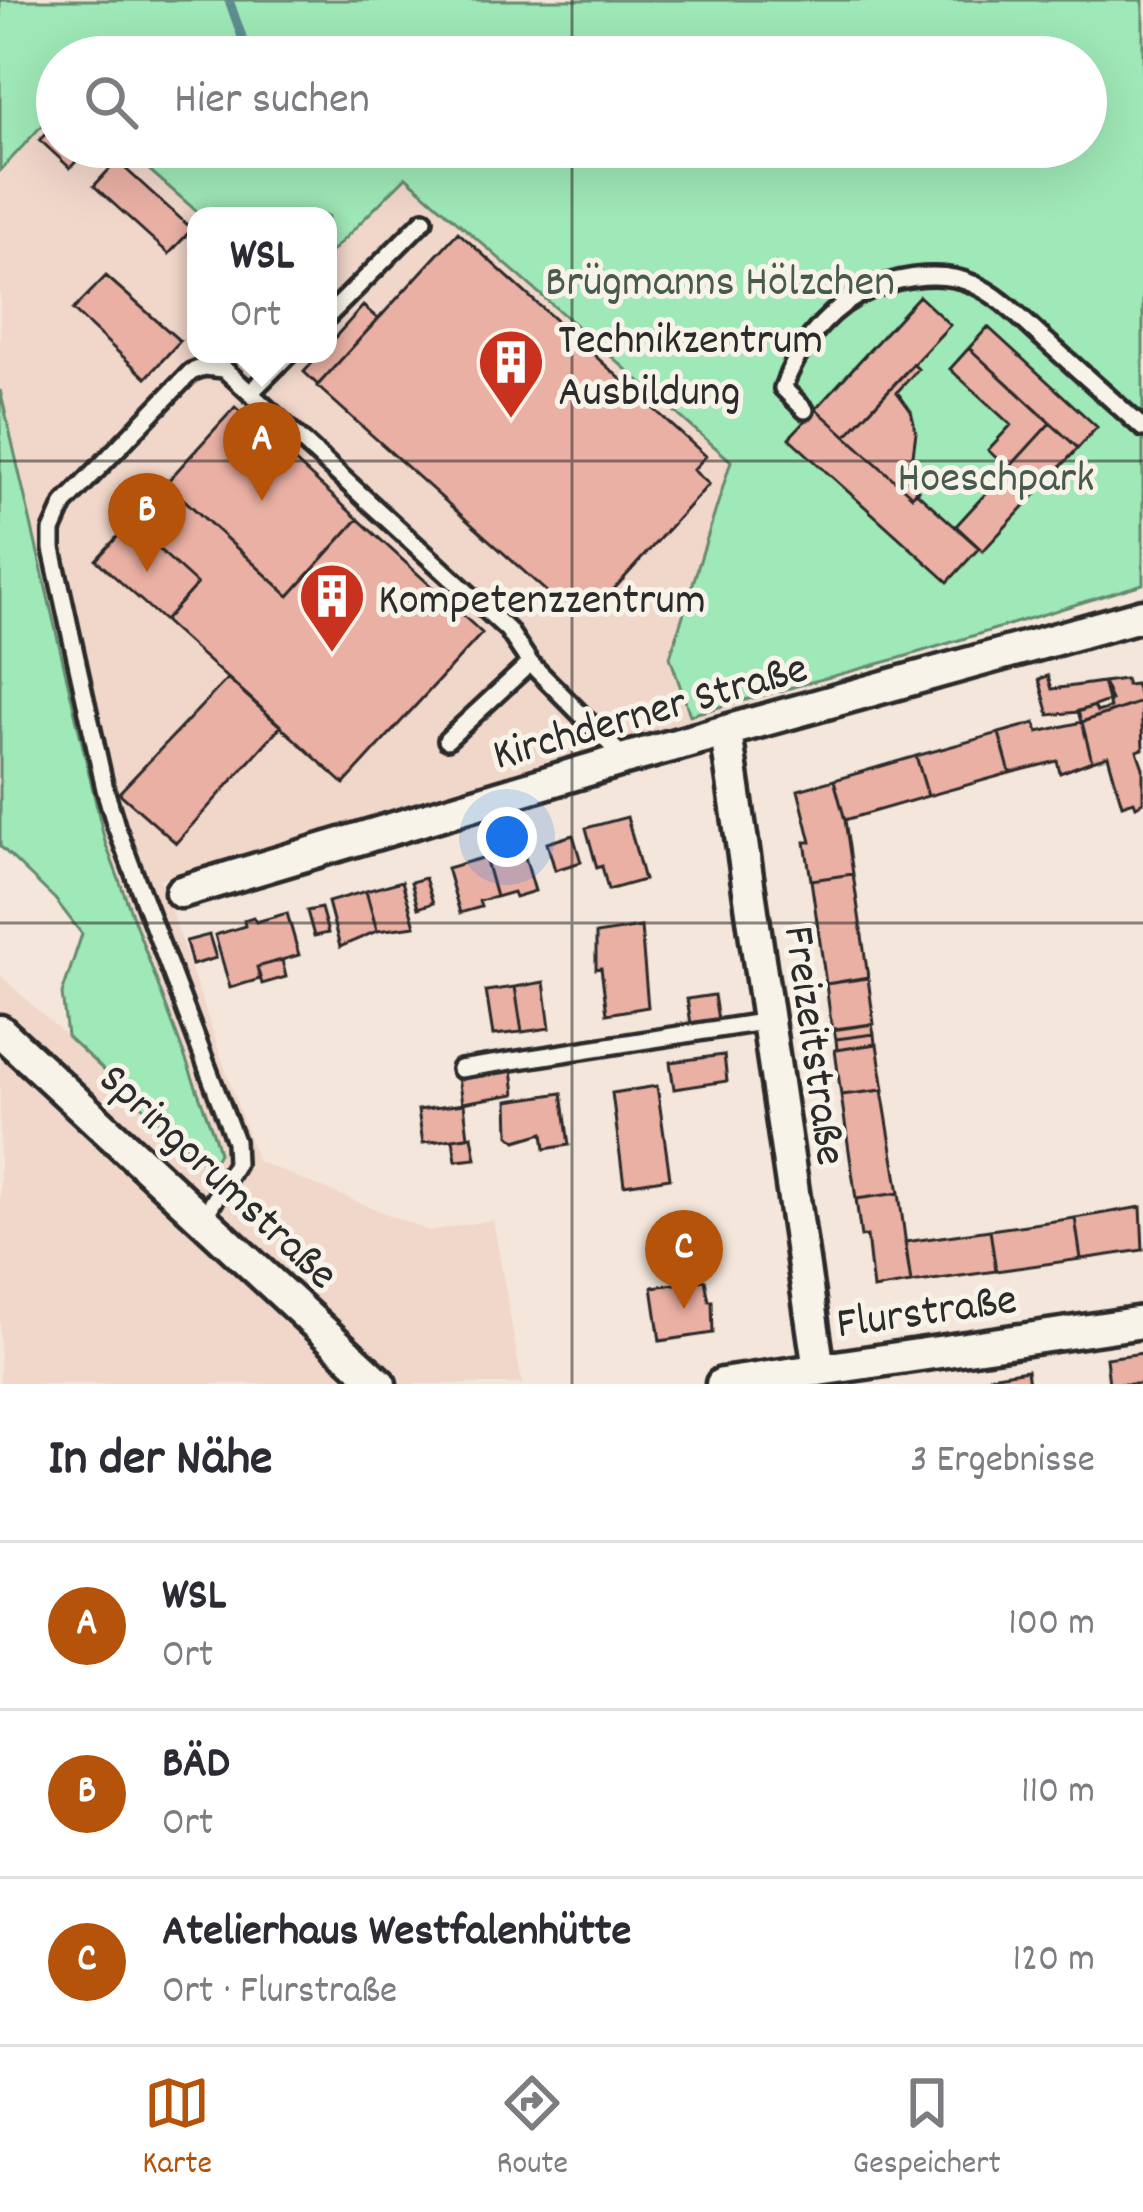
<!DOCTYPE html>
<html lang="de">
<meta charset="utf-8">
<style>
body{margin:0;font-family:Dekko,sans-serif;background:#f2f2f3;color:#2b2b33}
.you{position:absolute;left:507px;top:837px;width:42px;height:42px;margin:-30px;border:9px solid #fff;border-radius:50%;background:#1a73e8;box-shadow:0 0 0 18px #1a73e833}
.badge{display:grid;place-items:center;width:78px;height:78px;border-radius:50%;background:#b45309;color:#fff;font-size:39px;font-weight:700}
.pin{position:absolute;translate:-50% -99px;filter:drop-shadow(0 3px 6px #0008)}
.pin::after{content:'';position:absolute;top:63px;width:42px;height:36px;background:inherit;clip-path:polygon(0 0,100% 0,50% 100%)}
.popup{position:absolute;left:187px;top:207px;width:150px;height:156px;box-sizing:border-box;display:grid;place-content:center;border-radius:24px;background:#fff;filter:drop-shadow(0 3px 9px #0005);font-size:39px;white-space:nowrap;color:#7c7c81}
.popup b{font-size:45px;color:#2b2b33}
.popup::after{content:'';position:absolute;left:50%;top:100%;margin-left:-24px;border:24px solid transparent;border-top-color:#fff}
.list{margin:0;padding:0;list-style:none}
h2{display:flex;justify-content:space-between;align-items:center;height:156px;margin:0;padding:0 48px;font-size:51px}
h2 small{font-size:39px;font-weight:400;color:#7c7c81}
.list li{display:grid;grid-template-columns:78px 1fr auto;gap:36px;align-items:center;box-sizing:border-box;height:168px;padding:0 48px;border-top:3px solid #e1e1e2}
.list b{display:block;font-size:45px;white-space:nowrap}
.list p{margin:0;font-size:39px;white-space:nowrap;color:#7c7c81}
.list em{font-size:39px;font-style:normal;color:#7c7c81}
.icon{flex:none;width:66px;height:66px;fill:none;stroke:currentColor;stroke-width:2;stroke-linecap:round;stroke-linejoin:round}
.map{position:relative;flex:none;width:1143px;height:1384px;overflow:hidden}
.search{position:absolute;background:#fff;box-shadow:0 12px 48px #0002;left:36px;right:36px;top:36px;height:132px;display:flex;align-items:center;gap:30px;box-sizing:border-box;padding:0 42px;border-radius:66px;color:#7c7c81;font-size:45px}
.sheet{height:660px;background:#fff}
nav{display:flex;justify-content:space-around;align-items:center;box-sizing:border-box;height:168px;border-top:3px solid #e1e1e2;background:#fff;font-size:33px;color:#7c7c81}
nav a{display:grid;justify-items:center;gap:6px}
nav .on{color:#b45309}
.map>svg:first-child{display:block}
</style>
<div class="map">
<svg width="1143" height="1384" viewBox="0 0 1143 1384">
<rect width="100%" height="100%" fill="#f4e6da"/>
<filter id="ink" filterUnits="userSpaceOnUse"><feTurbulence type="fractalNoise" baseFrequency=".00833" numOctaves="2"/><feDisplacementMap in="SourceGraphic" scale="24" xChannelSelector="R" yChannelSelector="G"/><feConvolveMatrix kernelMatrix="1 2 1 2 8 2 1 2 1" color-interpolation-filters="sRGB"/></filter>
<g filter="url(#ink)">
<path fill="#f1d6ca" d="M57,109v38h66l79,69h-6v138h132v-99l77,-79 326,286 223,179 -794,238 97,282 172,70 64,-11 29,164h-522v-409l209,193 10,-15 -114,-311 -105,-452v-219z"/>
<path fill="#9fe8b7" stroke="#658a71" stroke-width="3" d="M0,0h1143v584l-243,74 -210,57 -20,-58 61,-196 -325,-284 -78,78v-39h-126l-79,-69h963v-90h-1029v52l-57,62z
M0,390l105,452 110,296 4,15 -9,16 -143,-133 -5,-42 20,-60 -27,-35 -55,-53z"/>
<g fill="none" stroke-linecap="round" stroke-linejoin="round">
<path stroke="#5d8d92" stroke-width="9" d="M229,0l20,57"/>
</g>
<path fill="#eab0a4" stroke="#2b2b2b" stroke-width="3" d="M57,121v26h33l-20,21 -30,-28z
M117,161l75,68 -23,25 -75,-68z
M458,232l248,224 -13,14 16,14 -113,125 -15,-14 -14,15 -250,-224z
M106,276l74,65 -34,37 -73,-68z
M919,296l31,29 -104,111 -30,-27z
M363,306l15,13 -60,66 -14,-13 16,-18h8v-9z
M988,327l109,100 -19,21 -109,-100z
M969,348l81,75 -42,46 -20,-19 23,-25 -61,-56z
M913,364l5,5 -21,23 14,19 5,21 -3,23 -12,20 17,15 -6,6 -66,-60z
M235,407l123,112 -69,77 -123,-113z
M816,409l96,87 3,-5 64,57 -31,34 -159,-144z
M1050,423l28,25 -95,103 -27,-25z
M166,483l123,113 69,-77 124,114 -138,151 -180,-163 33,-37 -67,-61z
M130,523l67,61 -33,37 -68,-61z
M1048,676l4,13 51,-7 8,18 -33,12 -29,3 -10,-36z
M228,678l53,48 -105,117 -57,-50z
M1125,679l2,6 8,-1 8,21 -2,-3 -60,20 -3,-11 16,-5 3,6 13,-4 -7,-26z
M1141,702l2,47 -6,2 6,17v34l-7,4 -2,-5 -12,4 -14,-49 -16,5 -10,-39z
M1082,722l10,39 -32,12 -3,-12 -47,12 -11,-40 36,-10 3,9z
M999,733l11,40 -82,23 -12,-40z
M916,756l12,40 -83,24 -11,-40z
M834,780l11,40 8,54 -42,6 -6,-38h6l-13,-52z
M627,817l17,63 -36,10 -6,-24 -5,2 -11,-40z
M573,835l8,27 -26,8 -8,-27z
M522,847l13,44 -20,6 -2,-5 -17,5 -11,-40z
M485,857l11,40 -17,4 2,6 -21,6 -13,-45z
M853,874l15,103 -42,7 -15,-104z
M425,878l8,25 -15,5 -7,-26z
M402,881l13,45 -38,5 -11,-40z
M366,891l11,40 -37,16 -12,-45z
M321,908l7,25 -14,3 -7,-25z
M287,913l12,42 -42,12 3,12 -30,9 -15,-53 30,-9 -1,-6 9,-3 3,5z
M641,927l7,80 -41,7 -6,-46 -5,1v-35z
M209,935l7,23 -24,7 -6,-24z
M282,960l4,17 -24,7 -5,-17z
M868,978l6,46 -42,6 -6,-46z
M544,982l6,46 -28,4 -7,-45z
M515,987l7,45 -29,3 -7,-44z
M714,995l4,25 -27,4 -4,-25z
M872,1024l2,10 -38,5 -2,-10z
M874,1034l1,10 -38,6 -1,-11z
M877,1044l7,46 -43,5 -6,-45z
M724,1055l3,26 -53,8 -4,-27z
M512,1069l3,25 -53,9 -4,-25z
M657,1086l13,92 -46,7 -12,-92z
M882,1090l17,103 -43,6 -15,-104z
M562,1093l7,52 -24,4 -2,-16 -27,8 -7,-6 -1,-34z
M464,1104l4,33 -45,6 -5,-33z
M472,1136l4,23 -20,2 -3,-22z
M899,1193l12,90 -38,6 -6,-53 -6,1 -5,-38z
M1141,1207l2,43 -62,9 -6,-41z
M1075,1218l6,41 -85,12 -6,-41z
M990,1230l6,41 -85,12 -6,-41z
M705,1280l4,21h3l1,32 -53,8 -8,-54z
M1143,1353v31h-34l-3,-26z
M1027,1370l2,14h-38l-1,-8z"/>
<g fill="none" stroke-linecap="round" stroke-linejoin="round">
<g stroke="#2b2b2b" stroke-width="24">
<path id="service" d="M328,316l96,-96
M250,393l39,-39
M805,410l-22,-22c13,-37 40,-73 74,-92 33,-18 81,-28 116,-12 28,12 50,37 73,57 32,29 65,58 97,87
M447,740l83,-77
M460,1069l309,-48
M203,1219l33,-55 -1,-23 -119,-315 -11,-37 -53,-240v-18l12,-27 127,-132 13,-5 20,2 284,261 22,33 95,96"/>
</g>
<g stroke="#2b2b2b" stroke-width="39">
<path id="minor" d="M726,733l93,637
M181,892l444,-133 518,-144
M0,1031l380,353
M722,1384l421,-62"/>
</g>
<use href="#service" stroke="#f7f3e8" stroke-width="15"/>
<use href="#minor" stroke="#f7f3e8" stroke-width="30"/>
</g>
</g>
<path fill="none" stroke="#2b2b2b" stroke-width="3" stroke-opacity="0.55" d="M572,0v57M572,147v1237M0,461h1143M0,923h1143"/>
<defs>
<g id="building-pin" transform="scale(3.45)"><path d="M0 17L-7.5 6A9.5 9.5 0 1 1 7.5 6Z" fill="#c8321e" stroke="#f7f3e8"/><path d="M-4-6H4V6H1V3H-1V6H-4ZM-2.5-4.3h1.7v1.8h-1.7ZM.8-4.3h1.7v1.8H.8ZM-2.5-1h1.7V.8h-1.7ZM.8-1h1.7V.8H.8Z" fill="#fff"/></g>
</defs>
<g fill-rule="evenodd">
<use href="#building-pin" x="511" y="362"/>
<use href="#building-pin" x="332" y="596"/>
</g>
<g text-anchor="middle" stroke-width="10" stroke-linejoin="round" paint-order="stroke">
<g font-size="45" fill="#485a4e" stroke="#f7f3e8">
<text x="720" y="294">Brügmanns Hölzchen</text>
<text x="996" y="490">Hoeschpark</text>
</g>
<g font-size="45" fill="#2b2b2b" stroke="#f7f3e8" text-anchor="start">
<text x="558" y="352">Technikzentrum<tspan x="558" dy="52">Ausbildung</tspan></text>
<text x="378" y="612">Kompetenzzentrum</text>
</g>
<g font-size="45" fill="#2b2b2b" stroke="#f7f3e8">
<text transform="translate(649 708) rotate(-16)" y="16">Kirchderner Straße</text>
<text transform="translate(818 1045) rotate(82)" y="16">Freizeitstraße</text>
<text transform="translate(221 1174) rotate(43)" y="16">Springorumstraße</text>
<text transform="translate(926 1308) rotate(-8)" y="16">Flurstraße</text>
</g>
</g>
</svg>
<div class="you"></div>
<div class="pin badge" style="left:262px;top:501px">A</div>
<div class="popup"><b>WSL</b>Ort</div>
<div class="pin badge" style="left:147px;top:572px">B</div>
<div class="pin badge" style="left:684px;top:1309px">C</div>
<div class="search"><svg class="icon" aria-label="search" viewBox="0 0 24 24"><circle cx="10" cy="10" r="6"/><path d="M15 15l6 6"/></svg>Hier suchen</div>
</div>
<section class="sheet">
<h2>In der Nähe<small>3 Ergebnisse</small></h2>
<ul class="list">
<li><span class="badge">A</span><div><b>WSL</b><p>Ort</p></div><em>100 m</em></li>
<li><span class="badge">B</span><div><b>BÄD</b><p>Ort</p></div><em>110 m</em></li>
<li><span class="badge">C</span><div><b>Atelierhaus Westfalenhütte</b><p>Ort · Flurstraße</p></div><em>120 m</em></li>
</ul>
</section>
<nav>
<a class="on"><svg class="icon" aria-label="map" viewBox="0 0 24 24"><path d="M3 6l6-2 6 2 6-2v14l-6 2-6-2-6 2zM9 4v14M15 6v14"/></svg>Karte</a>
<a><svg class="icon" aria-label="directions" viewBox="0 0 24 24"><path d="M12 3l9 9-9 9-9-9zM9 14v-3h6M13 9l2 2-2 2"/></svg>Route</a>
<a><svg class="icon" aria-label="saved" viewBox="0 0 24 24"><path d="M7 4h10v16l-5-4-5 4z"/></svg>Gespeichert</a>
</nav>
